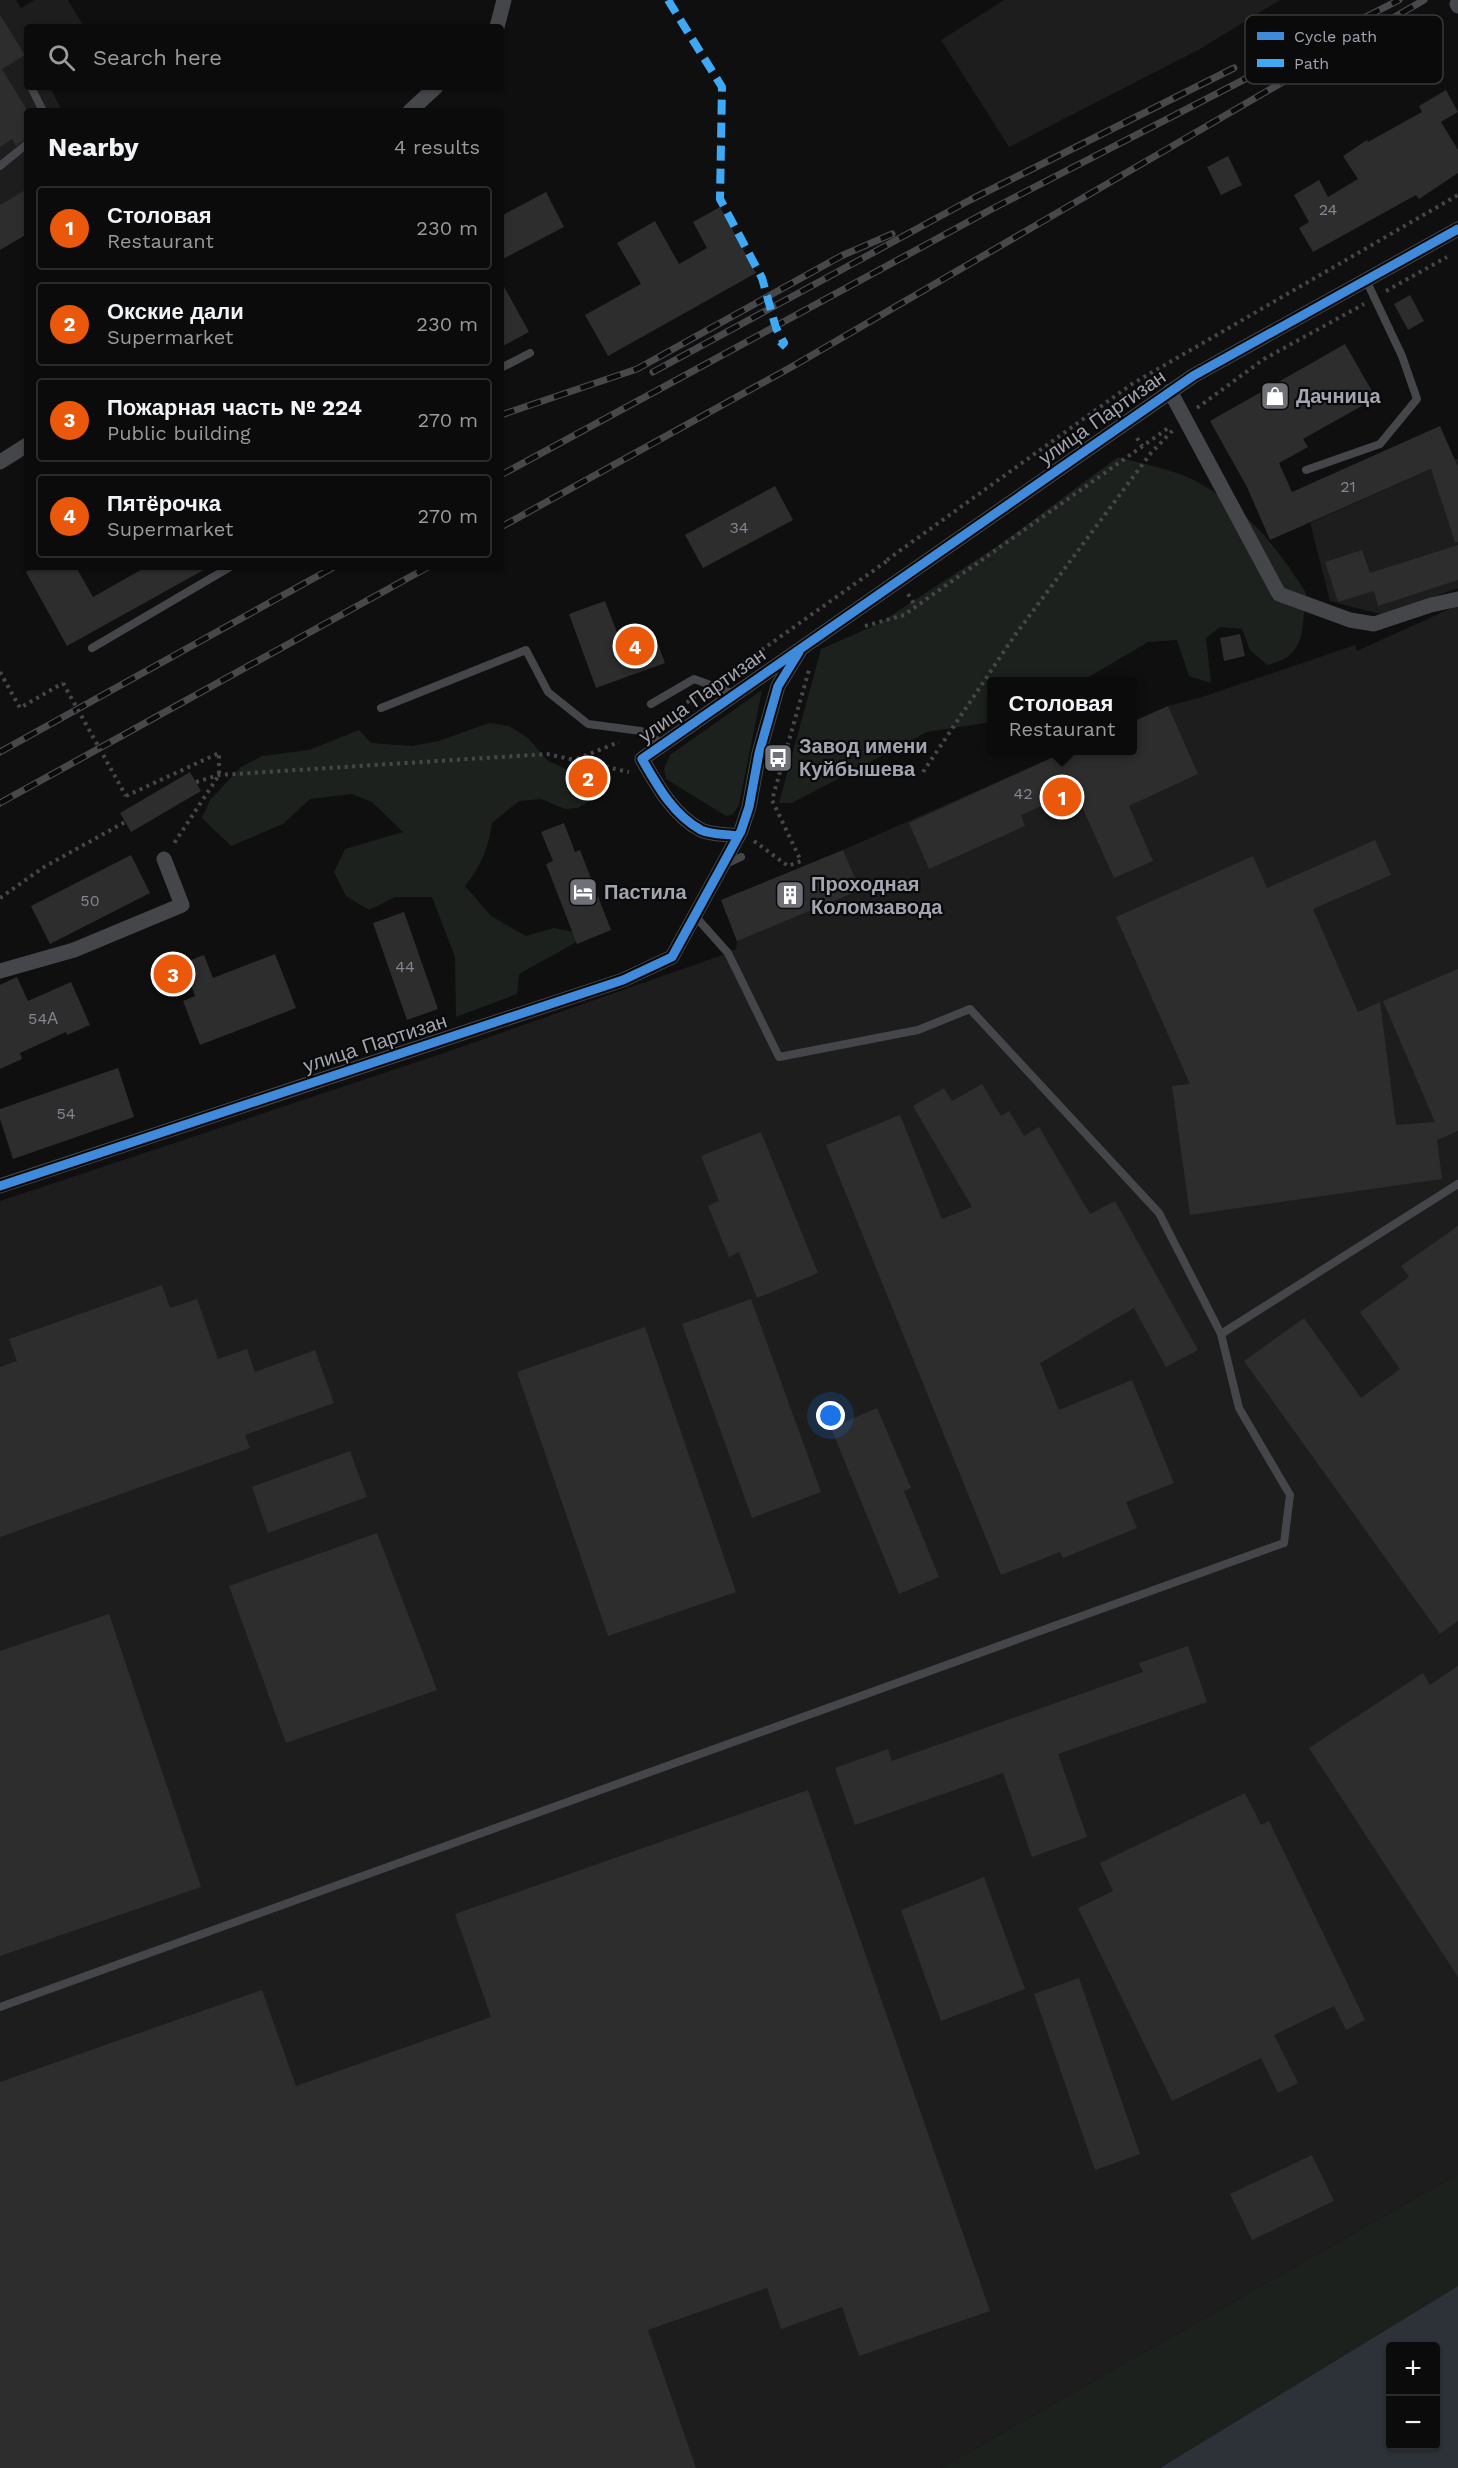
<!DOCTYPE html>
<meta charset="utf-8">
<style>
body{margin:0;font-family:"Work Sans",sans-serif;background:#141415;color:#f1f3f6}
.controls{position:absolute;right:18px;bottom:18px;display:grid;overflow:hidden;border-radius:6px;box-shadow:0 2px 4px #0004}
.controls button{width:54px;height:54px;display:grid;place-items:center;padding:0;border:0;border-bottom:2px solid #2b2b2d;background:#0b0b0c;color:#f1f3f6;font:30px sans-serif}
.you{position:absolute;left:831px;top:1416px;width:21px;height:21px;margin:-15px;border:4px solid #fff;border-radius:50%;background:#1a73e8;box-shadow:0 0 0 9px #1a73e833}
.badge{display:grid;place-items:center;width:39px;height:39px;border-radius:50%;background:#ea580c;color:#fff;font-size:20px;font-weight:700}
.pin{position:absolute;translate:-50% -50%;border:3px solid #fff;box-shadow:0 2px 6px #0006}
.popup{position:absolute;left:987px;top:677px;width:150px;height:78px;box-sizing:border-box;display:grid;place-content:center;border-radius:6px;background:#0b0b0c;filter:drop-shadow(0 2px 4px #0005);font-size:20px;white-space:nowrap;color:#9a9b9d}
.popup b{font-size:22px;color:#f1f3f6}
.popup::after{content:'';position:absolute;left:50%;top:100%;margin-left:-12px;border:12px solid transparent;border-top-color:#0b0b0c}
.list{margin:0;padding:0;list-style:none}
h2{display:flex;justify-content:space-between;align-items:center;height:78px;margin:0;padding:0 24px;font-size:26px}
h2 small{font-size:20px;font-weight:400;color:#9a9b9d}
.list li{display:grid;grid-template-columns:39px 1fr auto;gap:18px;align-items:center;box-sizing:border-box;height:84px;margin:0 12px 12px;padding:0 12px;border:2px solid #2b2b2d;border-radius:6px}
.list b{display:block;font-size:22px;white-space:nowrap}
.list p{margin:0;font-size:20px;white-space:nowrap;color:#9a9b9d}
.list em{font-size:20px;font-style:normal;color:#9a9b9d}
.icon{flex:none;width:33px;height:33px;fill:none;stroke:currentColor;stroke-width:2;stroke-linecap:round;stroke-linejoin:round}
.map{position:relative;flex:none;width:1458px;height:2468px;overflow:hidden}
.search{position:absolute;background:#0b0b0c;box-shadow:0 2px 4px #0004;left:24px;top:24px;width:480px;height:66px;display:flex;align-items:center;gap:15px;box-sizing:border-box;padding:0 21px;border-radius:6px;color:#9a9b9d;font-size:22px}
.panel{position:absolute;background:#0b0b0c;box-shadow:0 2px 4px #0004;left:24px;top:108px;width:480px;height:462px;border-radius:6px}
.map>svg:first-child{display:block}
</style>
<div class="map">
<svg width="1458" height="2468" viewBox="0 0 1458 2468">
<rect width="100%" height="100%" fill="#0f0f10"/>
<path fill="#1d1d1e" d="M0,0h16l5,8 13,-8h34l16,27h-57v60h23l12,24h-35v123l-27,16z
M1004,0h276l-80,49 -191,98 -68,-107z
M1454,459h4v129l-74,27 -54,-14 -20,-78z
M1454,607h4v1567l-517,294h-941v-1267l441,-147 287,-101 8,-4 1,-8 -16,-41 122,-50 224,-99 65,-1 1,-28 35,-16 31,-8 156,-53 2,6z"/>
<path fill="#1c211d" d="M1118,457c24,7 54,12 76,23 52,28 81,64 112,113 -5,36 2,63 -39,72l-17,-15 -8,-21 -22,-2 -14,11 5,45 -22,-7 -12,-36 -29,2 -66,39 -90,1 -1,40 -64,10 -135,71h-13l42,-154 57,-25 121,-79z
M762,690l-23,115 -6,9 -7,2 -60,-37 -2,-10 6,-14z
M489,723l20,3 19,12 20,23 23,10 24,27 -17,10 -13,1 -24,-10 -22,2 -27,22c-3,24 -12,45 -27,63l26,30 35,20 28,-8 35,7 -70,39 -2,20 -61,23 -1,-60 -23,-60h-37l-26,13 -23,-14 -12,-24 11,-23 58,-17 -31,-30 -20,-8 -42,5 -27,25 -52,22 -29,-28 8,-18 31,-33 21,-11 47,-6 50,-20 12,13 41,3 27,-5z
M1458,2174v112l-298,182h-219z"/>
<path fill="#2c3237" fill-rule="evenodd" d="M1458,2286v182h-298zM1390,2346h46v100h-46z"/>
<path fill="#2d2d2e" d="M0,15l25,40 -23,14 25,41v28l-11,8 -4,-7 -12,8z
M1446,90l12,22 -17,10 17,28v23l-39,26 -3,-4 -103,57 -14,-24 10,-6 -15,-27 25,-15 9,17 30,-18 -15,-23 24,-16 1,2 54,-30 -3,-6z
M1228,156l14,29 -21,10 -14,-28z
M27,189v45l-27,16v-45z
M546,192l18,35 -63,33v-44z
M720,207l36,66 -148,83 -23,-41 56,-31 -24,-41 38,-22 24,43 28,-16 -14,-26z
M501,281l28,51 -28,15z
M1410,295l14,26 -16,9 -14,-26z
M1345,344l31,54 -73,41 5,8 -29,16 13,29 148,-66 18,41v75h-3l-24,-73 -161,71 -23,-53 -37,-66z
M775,486l18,34 -90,48 -18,-33z
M1458,545v35l-80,26 -4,-15 -36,11 -13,-40 37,-12 8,23z
M34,567h42l17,30 53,-30h63l-142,79 -41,-74z
M605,601l16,42 32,-12 12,32 -69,25 -27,-74z
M1240,634l5,22 -21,5 -4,-23z
M1168,706l30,68 -69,32 24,55 -39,17 -39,-87 -54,24 4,11 -96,43 -20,-46 160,-73h63v-28z
M190,772l11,19 -70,41 -11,-19z
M564,823l11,29 5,-2 31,80 -34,14 -31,-80 7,-3 -12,-29z
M1375,840l16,35 -78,34 45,103 22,-10 16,123 39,-3 -52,-121 75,-32v162l-21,9 5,39 -252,36 -18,-129 18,-2 -74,-167 137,-61 14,32z
M843,850l17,40 -123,51 -16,-41z
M131,855l19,38 -100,51 -19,-38z
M404,912l34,97 -31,11 -34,-97z
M275,954l21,54 -96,37 -17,-44 12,-5 -12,-33 21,-8 9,23z
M17,977l11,24 43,-19 19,43 -23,10 -1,-3 -46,21 2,6 -22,10v-84z
M118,1068l16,49 -121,42 -13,-40v-10z
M982,1084l19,32 8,-5 15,25 15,-9 51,87 25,-13 83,149 -32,17 -32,-59 -94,55 19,47 73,-30 42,103 -48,19 11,26 -74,30 -3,-6 -59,23 -175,-430 74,-30 42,104 30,-12 -59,-101 31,-18 8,13z
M761,1132l57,141 -61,25 -18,-46 -10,5 -21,-51 11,-5 -18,-45z
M1458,1226v395l-18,13 -196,-273 60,-43 57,80 39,-29 -40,-57 49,-35 -8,-11z
M162,1285l8,23 27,-9 21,60 29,-10 8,23 60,-22 19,53 -89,32 5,13 -250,89v-170l17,-6 -8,-22z
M751,1299l70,193 -69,26 -70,-194z
M645,1327l91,265 -128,44 -91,-264z
M877,1408l34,80 -7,3 35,86 -40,17 -68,-166z
M350,1451l17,46 -99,36 -16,-46z
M377,1533l60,157 -151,53 -57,-157z
M109,1614l92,273 -201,69v-305z
M1188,1646l19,56 -149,52 29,83 -55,20 -29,-84 -148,52 -20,-57 53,-19 4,12 251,-89 -4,-9z
M1458,1666v311l-149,-229 114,-75 7,12z
M808,1790l182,521 -131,45 -17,-49 -61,22 -14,-41 -119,42 48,138h-696v-386l262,-92 34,96 195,-69 -36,-103z
M1245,1793l16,32 8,-4 96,199 -19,10 -12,-24 -60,29 24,48 -20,10 -17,-35 -89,43 -94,-193 35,-17 -13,-28z
M984,1877l41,112 -84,32 -40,-111z
M1079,1978l61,176 -45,16 -61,-176z
M1312,2155l22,46 -82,39 -22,-46z"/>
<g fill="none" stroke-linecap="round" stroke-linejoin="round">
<path stroke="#47474b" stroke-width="4" stroke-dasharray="3 4.5" stroke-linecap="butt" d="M1386,291l61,-34
M1197,408l67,-49 100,-55
M1137,438l5,8
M887,560l245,-176 326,-189
M908,594l8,13
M865,626l39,-11 267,-189
M0,672l20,36 43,-25
M725,676l162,-115
M656,724l43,-30
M577,759l42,-17
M923,772l92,-137 136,-182 23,-24
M196,782l23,-7 328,-21 82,18
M126,796l93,-43v22l-46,70
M754,841l34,25 13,-5 -29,-61 37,-130
M0,898l44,-31 81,-45"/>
<path stroke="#45464a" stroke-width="8" d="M31,87l12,24
M0,166l27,-22
M501,368l29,-15
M1306,470l74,-26 37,-45 -15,-43 -36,-76
M92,648l138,-81
M651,704l43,-25 41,15
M381,708l145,-58 22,42 40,32 53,7 22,13
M726,864l15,-7
M1221,1334l237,-150
M0,2007l1284,-464 6,-48 -51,-87 -18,-74 -62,-121 -189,-204 -52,21 -139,27 -51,-104 -33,-37"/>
<path stroke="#45464a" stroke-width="15" d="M1457,4l1,2
M497,27l7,-27
M410,111l26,-24
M1170,391l109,203 71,26 24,4 57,-19 27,-6
M0,462l27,-17
M738,836c-10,-2 -27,-1 -37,-6 -28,-15 -44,-45 -59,-71l551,-383 265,-147
M0,971l74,-21 108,-45 -18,-46
M0,1186l623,-206 49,-23 50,-91 19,-35 8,-24 10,-54 19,-67 21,-34"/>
<g stroke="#48484b" stroke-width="7">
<path id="rail" d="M653,372l317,-172 264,-132
M501,415l136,-46 204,-113 51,-22
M501,475l489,-265 409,-210
M501,527l294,-162 629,-365
M0,752l334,-185
M0,803l428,-236"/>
</g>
<use href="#rail" stroke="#0a0a0b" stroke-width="4.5" stroke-dasharray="14" stroke-linecap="butt"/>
<path stroke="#47474b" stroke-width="4" stroke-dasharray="3 4.5" stroke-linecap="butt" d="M63,683l63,113"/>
<path stroke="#3fa9f5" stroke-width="8" stroke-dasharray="15 8" stroke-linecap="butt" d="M668,0l54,87 -2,112 42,79 14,50 8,15 -4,4"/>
<g stroke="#0a0a0b" stroke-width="13">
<path id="cycleway" d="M738,836c-10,-2 -27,-1 -37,-6 -28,-15 -44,-45 -59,-71l551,-383 265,-147
M0,1186l623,-206 49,-23 50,-91 19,-35 8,-24 10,-54 19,-67 21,-34"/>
</g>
<use href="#cycleway" stroke="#408adc" stroke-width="9"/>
</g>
<defs>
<g id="shop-square" transform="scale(1.5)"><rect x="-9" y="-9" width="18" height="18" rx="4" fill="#6f7078" stroke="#0a0a0b"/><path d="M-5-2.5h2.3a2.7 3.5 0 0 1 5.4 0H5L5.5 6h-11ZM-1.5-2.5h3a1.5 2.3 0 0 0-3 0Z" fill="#fff"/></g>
<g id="bus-square" transform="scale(1.5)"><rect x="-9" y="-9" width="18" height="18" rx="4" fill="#6f7078" stroke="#0a0a0b"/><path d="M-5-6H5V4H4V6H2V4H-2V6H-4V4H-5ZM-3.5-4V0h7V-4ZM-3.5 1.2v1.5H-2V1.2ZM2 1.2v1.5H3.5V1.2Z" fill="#fff"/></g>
<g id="hotel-square" transform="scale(1.5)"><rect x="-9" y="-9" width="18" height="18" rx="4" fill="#6f7078" stroke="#0a0a0b"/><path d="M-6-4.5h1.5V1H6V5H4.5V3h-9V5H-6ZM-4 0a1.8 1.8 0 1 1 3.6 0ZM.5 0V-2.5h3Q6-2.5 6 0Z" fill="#fff"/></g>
<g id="building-square" transform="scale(1.5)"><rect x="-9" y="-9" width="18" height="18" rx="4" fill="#6f7078" stroke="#0a0a0b"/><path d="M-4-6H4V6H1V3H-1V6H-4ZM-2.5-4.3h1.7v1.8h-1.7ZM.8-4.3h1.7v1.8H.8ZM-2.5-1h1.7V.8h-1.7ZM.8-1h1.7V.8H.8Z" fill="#fff"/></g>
</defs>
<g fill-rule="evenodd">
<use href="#shop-square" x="1275" y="396"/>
<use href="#bus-square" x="778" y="758"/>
<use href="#hotel-square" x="583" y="892"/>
<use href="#building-square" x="790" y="895"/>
</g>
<g text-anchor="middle" stroke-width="4.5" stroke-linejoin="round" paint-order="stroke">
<g font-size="16" fill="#858790">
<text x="1328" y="215">24</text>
<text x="1348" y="492">21</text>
<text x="739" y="533">34</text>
<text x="1023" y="799">42</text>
<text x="90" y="906">50</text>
<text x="405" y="972">44</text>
<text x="43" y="1024">54А</text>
<text x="66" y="1119">54</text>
</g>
<g font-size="20" font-weight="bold" fill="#a2a5b0" stroke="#0a0a0b" text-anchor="start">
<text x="1296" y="403">Дачница</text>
<text x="799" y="753">Завод имени<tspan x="799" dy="23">Куйбышева</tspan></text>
<text x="811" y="891">Проходная<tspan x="811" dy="23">Коломзавода</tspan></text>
<text x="604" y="899">Пастила</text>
</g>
<g font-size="20" fill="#a2a5b0" stroke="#0a0a0b">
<text transform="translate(1102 417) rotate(-35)" y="7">улица Партизан</text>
<text transform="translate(702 695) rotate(-35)" y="7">улица Партизан</text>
<text transform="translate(375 1043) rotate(-18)" y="7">улица Партизан</text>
</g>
</g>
<rect x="1245" y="15" width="198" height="69" rx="9" fill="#0a0a0b" stroke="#38383d" stroke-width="1.5"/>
<rect x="1257" y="32" width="27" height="8" fill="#408adc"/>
<rect x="1257" y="59" width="27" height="8" fill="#3fa9f5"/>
<g font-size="16" fill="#a2a5b0">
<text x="1294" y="42">Cycle path</text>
<text x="1294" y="69">Path</text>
</g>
</svg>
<div class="controls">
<button>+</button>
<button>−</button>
</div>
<div class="you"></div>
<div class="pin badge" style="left:1062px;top:797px">1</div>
<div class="popup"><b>Столовая</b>Restaurant</div>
<div class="pin badge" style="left:588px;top:778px">2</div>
<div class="pin badge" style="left:173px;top:974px">3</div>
<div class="pin badge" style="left:635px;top:646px">4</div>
<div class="search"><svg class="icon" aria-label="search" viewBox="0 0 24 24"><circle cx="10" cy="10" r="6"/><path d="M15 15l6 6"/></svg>Search here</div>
<section class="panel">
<h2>Nearby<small>4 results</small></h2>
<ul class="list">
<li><span class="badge">1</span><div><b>Столовая</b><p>Restaurant</p></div><em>230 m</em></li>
<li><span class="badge">2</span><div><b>Окские дали</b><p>Supermarket</p></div><em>230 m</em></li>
<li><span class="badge">3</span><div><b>Пожарная часть № 224</b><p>Public building</p></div><em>270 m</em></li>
<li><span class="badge">4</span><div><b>Пятёрочка</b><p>Supermarket</p></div><em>270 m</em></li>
</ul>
</section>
</div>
